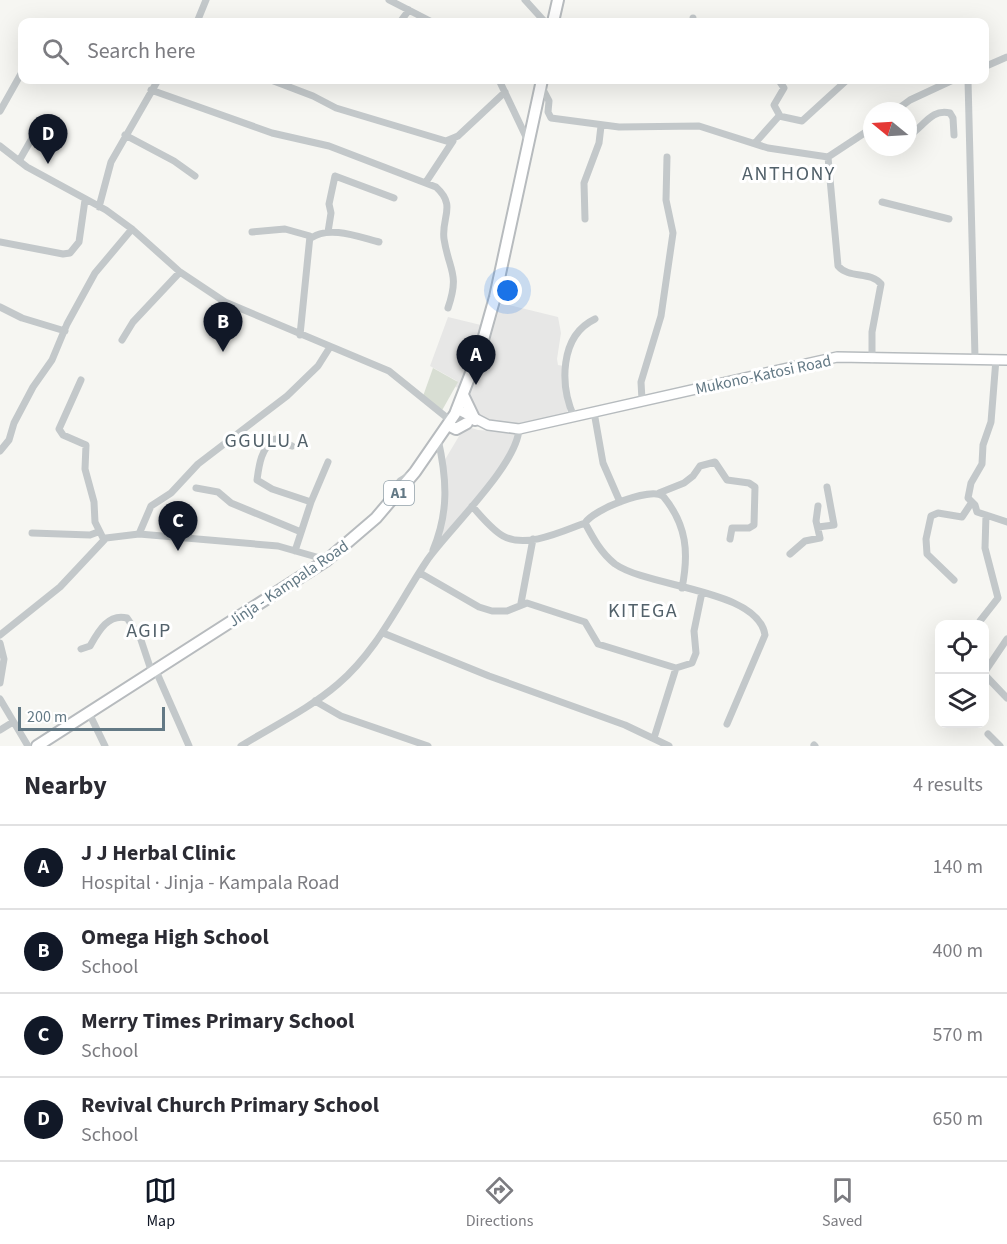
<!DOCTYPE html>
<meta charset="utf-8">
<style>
body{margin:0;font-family:"Source Sans 3",sans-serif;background:#f7f7f7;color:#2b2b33}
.controls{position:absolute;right:18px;bottom:18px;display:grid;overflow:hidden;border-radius:12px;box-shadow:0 6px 24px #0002}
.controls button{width:54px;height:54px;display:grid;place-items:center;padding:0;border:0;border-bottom:2px solid #e1e1e2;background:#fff;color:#2b2b33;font:30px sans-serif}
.compass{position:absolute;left:863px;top:102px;width:54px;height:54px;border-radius:50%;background:#fff;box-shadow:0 6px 24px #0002;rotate:288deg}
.scale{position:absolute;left:18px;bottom:15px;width:147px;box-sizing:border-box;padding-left:6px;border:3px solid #637985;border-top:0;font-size:16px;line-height:21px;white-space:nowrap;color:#637985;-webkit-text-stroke:4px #fff;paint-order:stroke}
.you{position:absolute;left:508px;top:291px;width:21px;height:21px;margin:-15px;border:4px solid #fff;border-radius:50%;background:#1a73e8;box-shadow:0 0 0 9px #1a73e833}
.badge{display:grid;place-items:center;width:39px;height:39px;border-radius:50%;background:#111827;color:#fff;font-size:20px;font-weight:700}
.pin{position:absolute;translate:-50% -50px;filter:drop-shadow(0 2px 3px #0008)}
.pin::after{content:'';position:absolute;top:32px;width:21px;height:18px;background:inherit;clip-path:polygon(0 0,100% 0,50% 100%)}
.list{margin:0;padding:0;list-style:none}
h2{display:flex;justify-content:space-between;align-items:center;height:78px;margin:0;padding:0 24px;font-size:26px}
h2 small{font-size:20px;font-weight:400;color:#7c7c81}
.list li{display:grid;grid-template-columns:39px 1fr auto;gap:18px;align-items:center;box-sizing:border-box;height:84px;padding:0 24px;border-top:2px solid #e1e1e2}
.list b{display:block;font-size:22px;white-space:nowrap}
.list p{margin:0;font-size:20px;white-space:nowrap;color:#7c7c81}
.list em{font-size:20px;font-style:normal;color:#7c7c81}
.icon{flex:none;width:33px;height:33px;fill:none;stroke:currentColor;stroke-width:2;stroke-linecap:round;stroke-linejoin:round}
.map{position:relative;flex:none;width:1007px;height:746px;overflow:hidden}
.search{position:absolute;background:#fff;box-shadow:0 6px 24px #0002;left:18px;right:18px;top:18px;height:66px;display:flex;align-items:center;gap:15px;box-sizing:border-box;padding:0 21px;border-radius:12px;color:#7c7c81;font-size:22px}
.sheet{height:414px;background:#fff}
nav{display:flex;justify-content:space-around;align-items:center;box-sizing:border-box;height:84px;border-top:2px solid #e1e1e2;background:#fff;font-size:16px;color:#7c7c81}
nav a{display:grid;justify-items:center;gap:3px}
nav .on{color:#111827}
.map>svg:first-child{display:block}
</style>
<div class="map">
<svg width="1007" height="746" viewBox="0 0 1007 746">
<rect width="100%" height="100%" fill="#f6f6f2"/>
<path fill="#e7e7e6" d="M501,303l57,14 3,16 -4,26 1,6 6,1 4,54 -47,7 -54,-8 -1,-17 20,-48z
M448,317l37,9 -25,62 -5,-1 2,-6 -27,-15z
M465,426l13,4 40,3 -20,38 -64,80 11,-36 -2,-52z"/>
<path fill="#d8ded3" d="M433,368l25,14 -18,32 -4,-1 -14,-14z"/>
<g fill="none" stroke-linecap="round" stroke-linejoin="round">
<g stroke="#b6bbbe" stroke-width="12">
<path id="major" d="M457,409l31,16 31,4 318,-72 170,3"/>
</g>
<g stroke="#b7bbbe" stroke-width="14">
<path id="highway" d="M553,22l5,-22
M463,395l12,25
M448,425l8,4 11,-6
M37,746l290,-186 49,-42 39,-46 40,-58 26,-67 14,-50 47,-217"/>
</g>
<path stroke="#c3c8ca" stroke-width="7" d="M389,0l43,22
M525,0l20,22
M197,22l9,-22
M400,22l9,-12
M693,22v-4
M984,67l23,-10
M271,80l42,16 23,12 110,33 12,-5 47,-44
M499,80l29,61
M968,80l7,277
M780,82l4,6 -10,17 6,11
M541,86l8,15 -1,11 3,6 68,9 80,-1 69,22 60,9 44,-29
M151,90l121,43 57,13 107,41c21,19 5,30 8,52 5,32 16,34 4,69
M0,111l22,-39
M895,111l15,-11 43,-20
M125,135l49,26 21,15
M908,136c15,-7 22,-28 42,-23l3,5 1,17
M755,143l24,-27 23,5 45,-41
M0,146l27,21 79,43 26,19 48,43 45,30 164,69 62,50
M828,157l10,109c11,13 33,5 43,18l-9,48v27
M19,161l20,-35 5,-2
M426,182l27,-41
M882,202l67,17
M99,207l12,-45 47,-82
M585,219l-1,-36 15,-40 2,-17
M252,232l33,-3 25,7 -10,99
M328,232l3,-19 -2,-9 6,-28 59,22
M311,238c18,-13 48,-1 68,4
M0,242l63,12 7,-1 9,-11 6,-42
M0,307l22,11 43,13
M122,340l11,-18 47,-50
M996,359l-5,63 -8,23 -1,19 -11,19 -3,15 7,7 2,7 30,10
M81,380l-22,49 4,6 23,10 -1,24 9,33 1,20 9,18
M642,400l-1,-18 20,-66 12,-83 -7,-33 1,-43
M594,412l9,51 17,39
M574,417c-14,-31 -15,-81 21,-98
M292,446l-17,-7c-14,9 -16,26 -18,41l15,9 39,13 -16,49
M0,451l9,-11 5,-17 19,-36 19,-27 15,-36 28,-51 37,-44
M196,488l22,4 13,11 70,29
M659,493l25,-10 9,-7 7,-10 15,-4 12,18 22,3 6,4 -1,38 -5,3h-17l-2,11
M389,496l11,-15 8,-5
M311,502l17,-40
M472,506c9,10 19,23 31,30 23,13 60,-5 82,-13 8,15 16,30 30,41 34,24 143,25 150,71l-38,89
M585,523c9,-14 65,-36 78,-27 24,29 26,57 19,92
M818,527l16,-2 -7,-38
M32,533l58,2 8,-3
M139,534l12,-28 20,-13 27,-29 89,-68 31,-30 12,-19
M433,550c16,-38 14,-71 5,-111
M790,554l15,-13 15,-3 -4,-17 2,-15
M420,573l59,34 13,4h15l20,-8 58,19 13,22 78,24 16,-5 4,-10 -2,-22 8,-39
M954,580l-27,-26 -1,-15 5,-23 7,-3 24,4 10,-15
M521,603l12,-64
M980,621l18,-23 -13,-50 1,-33
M383,633l106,43 136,49 44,21
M0,635l60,-48 46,-49 33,-4 139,12 49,14
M0,643l4,16 -4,24
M81,649l9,-3c8,-14 18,-33 37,-28l13,19 12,36
M156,671l33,75
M984,673l23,-34
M984,674l23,24
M0,699l28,47
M315,701l26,15 87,30
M89,713l16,33
M0,730l13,-8
M988,734l12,12
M654,738l22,-70
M814,745l1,1
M241,746c32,-20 68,-37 97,-62 40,-34 61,-82 90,-125 22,-31 89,-94 91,-130"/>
<use href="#major" stroke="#fff" stroke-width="9"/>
<use href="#highway" stroke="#fff" stroke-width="10"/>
</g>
<g text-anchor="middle" stroke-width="6" stroke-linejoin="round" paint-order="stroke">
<rect fill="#fff" stroke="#92a1aa" stroke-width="1.5" x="384" y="481" width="30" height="24" rx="4.5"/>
<g font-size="15" font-weight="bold" fill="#637985">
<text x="399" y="498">A1</text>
</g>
<g font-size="16" fill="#637985" stroke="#fff">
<text transform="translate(763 374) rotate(-12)" y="6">Mukono-Katosi Road</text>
<text transform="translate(288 583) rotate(-34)" y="6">Jinja - Kampala Road</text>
</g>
<g font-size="20" letter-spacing="1.5" fill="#52616a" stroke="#fff">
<text x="789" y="180">ANTHONY</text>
<text x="267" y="447">GGULU A</text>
<text x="643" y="617">KITEGA</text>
<text x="149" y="637">AGIP</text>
</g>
</g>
</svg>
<div class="controls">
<button><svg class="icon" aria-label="locate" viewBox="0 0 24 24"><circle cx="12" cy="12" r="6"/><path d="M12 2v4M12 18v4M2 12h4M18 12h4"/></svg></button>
<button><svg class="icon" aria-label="layers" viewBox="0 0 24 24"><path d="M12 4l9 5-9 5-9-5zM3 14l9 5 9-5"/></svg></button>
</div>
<svg class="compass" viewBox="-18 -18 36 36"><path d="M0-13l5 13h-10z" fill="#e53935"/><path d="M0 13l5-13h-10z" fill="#7c7c81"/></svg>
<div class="scale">200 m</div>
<div class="you"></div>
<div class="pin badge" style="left:476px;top:385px">A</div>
<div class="pin badge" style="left:223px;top:352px">B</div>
<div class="pin badge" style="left:178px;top:551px">C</div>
<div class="pin badge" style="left:48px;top:164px">D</div>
<div class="search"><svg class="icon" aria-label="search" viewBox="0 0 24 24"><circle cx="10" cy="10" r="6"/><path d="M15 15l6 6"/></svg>Search here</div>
</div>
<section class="sheet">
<h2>Nearby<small>4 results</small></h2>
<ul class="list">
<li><span class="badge">A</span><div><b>J J Herbal Clinic</b><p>Hospital · Jinja - Kampala Road</p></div><em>140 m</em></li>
<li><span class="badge">B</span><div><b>Omega High School</b><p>School</p></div><em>400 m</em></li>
<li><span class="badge">C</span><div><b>Merry Times Primary School</b><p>School</p></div><em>570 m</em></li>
<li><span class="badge">D</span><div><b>Revival Church Primary School</b><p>School</p></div><em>650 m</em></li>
</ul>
</section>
<nav>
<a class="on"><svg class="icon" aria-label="map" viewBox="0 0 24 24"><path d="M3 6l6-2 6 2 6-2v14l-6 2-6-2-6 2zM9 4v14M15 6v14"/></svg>Map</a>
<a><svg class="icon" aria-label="directions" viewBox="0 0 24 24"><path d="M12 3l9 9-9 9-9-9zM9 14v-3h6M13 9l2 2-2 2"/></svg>Directions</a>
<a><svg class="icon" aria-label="saved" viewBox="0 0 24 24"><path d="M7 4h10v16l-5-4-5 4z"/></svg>Saved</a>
</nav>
